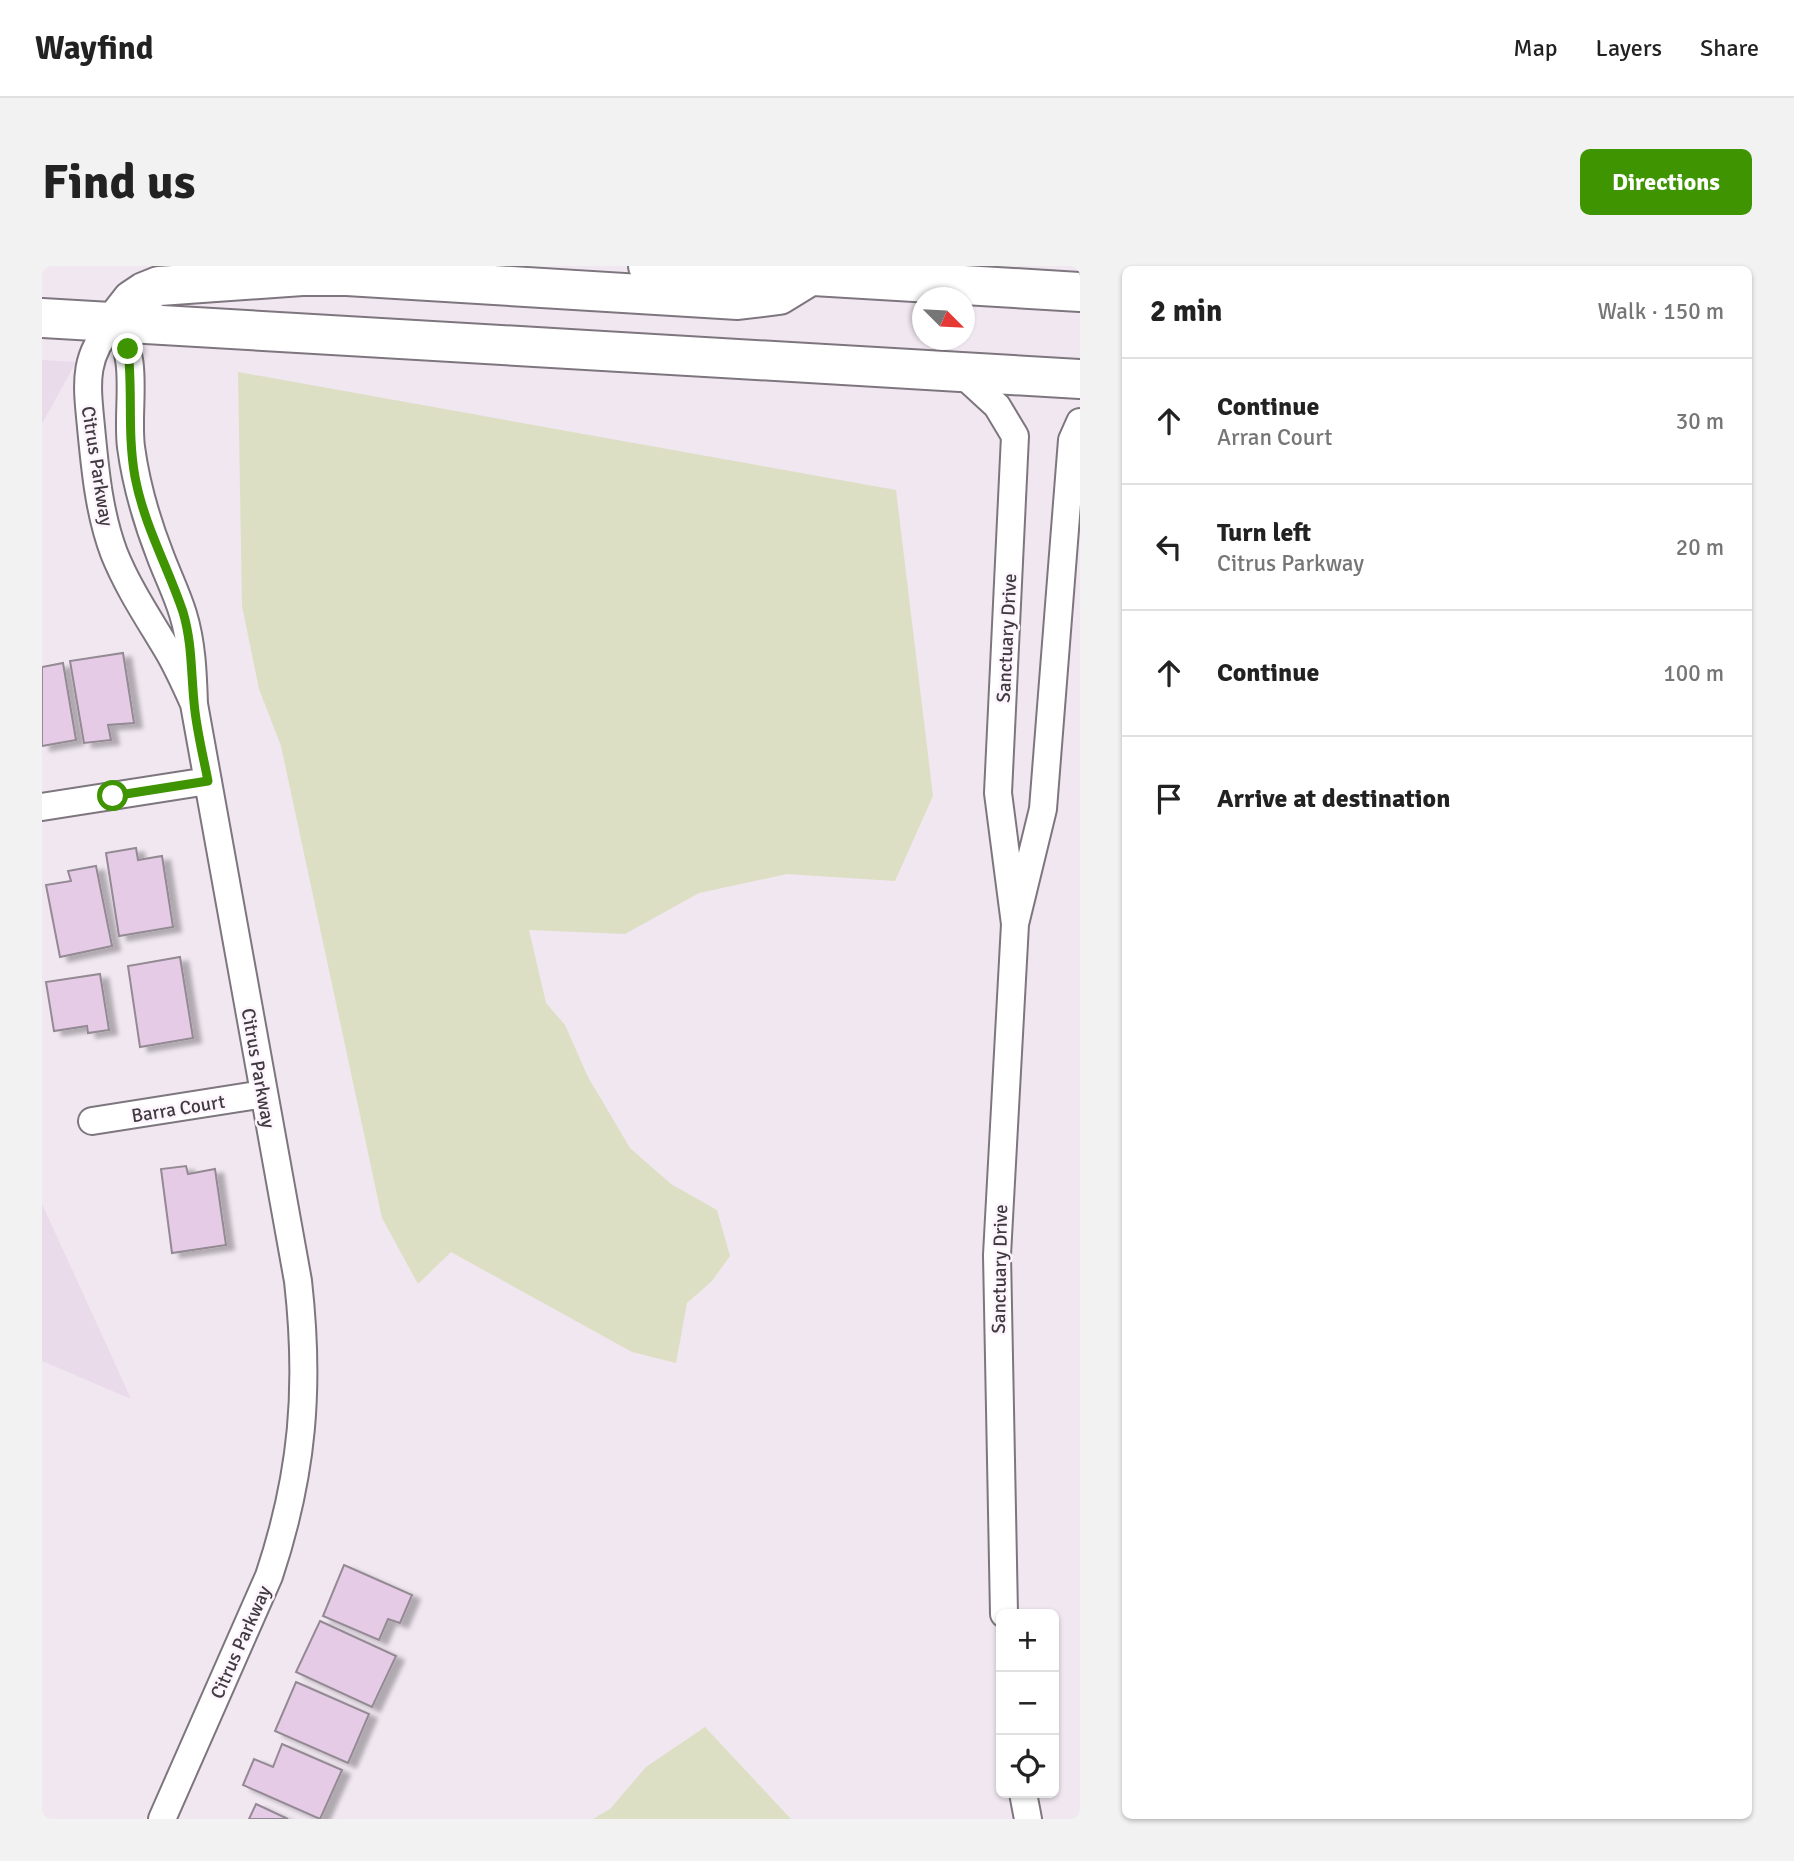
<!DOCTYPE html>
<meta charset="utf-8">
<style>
body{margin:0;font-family:Signika,sans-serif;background:#f2f2f2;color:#222}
.controls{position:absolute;right:21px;bottom:21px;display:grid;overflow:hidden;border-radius:10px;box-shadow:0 2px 5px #0004}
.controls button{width:63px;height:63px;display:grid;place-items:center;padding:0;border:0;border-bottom:2px solid #e0e0e0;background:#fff;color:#222;font:35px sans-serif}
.compass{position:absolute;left:870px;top:21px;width:63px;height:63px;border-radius:50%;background:#fff;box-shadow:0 2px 5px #0004;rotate:114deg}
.stop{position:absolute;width:21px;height:21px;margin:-16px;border:5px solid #3f9401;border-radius:50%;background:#fff}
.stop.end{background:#3f9401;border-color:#fff;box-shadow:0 2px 7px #0008}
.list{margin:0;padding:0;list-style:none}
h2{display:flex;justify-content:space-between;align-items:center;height:91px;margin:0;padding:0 28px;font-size:30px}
h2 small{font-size:23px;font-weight:400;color:#767676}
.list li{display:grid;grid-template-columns:46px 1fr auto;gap:21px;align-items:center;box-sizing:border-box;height:126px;padding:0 28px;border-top:2px solid #e0e0e0}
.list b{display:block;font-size:26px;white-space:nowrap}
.list p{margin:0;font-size:23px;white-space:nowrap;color:#767676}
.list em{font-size:23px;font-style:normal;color:#767676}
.icon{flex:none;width:38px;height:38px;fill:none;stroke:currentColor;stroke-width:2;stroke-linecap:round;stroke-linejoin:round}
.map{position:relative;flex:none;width:1038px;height:1553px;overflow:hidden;border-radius:10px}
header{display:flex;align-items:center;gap:42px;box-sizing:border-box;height:98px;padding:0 35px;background:#fff;border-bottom:2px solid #e0e0e0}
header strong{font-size:33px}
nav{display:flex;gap:38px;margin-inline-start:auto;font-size:24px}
.intro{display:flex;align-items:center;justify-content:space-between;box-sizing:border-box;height:168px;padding:0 42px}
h1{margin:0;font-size:49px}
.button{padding:18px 32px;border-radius:10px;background:#3f9401;color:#fff;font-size:24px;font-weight:700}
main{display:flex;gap:42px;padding:0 42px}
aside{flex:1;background:#fff;border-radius:10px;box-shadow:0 2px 5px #0004}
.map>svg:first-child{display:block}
</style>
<header>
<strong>Wayfind</strong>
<nav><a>Map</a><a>Layers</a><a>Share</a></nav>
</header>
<div class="intro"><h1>Find us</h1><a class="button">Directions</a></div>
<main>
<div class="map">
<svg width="1038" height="1553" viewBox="0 0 1038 1553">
<defs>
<filter id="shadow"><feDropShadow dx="8" dy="4.5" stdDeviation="2" flood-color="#0004"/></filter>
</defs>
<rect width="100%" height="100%" fill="#f0e7f0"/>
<path fill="#eadbea" d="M0,94l34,2 -34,62z
M0,938l49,107 40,88 -89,-38z"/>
<path fill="#dcdfc3" d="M196,106l658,118 37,306 -38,85 -108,-7 -88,19 -74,41 -96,-4 17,73 19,22 23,52 42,71 41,36 46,26 13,46 -18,25 -25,22 -11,60 -44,-11 -181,-100 -33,32 -36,-66 -101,-472 -22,-57 -17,-83z
M663,1461l86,92h-198l17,-10 36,-42z"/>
<path fill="#e6cbe7" stroke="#938a93" stroke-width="2" filter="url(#shadow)" d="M81,387l11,70 -26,2 3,15 -27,3 -14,-82z
M21,397l13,77 -34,6v-79z
M94,582l2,12 24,-4 11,71 -54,9 -13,-83z
M54,600l16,80 -52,11 -14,-72 25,-4 -3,-10z
M138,691l13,81 -53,9 -12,-81z
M58,708l9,56 -21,3 -1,-7 -33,5 -8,-49z
M144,900l2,8 27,-5 11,76 -54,8 -11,-84z
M302,1299l68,30 -12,28 -12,-4 -9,21 -56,-24z
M278,1355l76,35 -24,51 -76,-35z
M254,1416l73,32 -21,49 -73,-32z
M240,1478l60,26 -22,49 -77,-34 11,-26 19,8z
M214,1538l32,15h-39z"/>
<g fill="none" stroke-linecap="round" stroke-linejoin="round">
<g stroke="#7e767e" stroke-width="30">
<path id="minor" d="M918,106l37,34 18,30 -17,357 17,131 28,-115 29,-369 8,-18
M0,541l166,-26
M50,855l172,-27
M962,1348l-7,-359 18,-331
M981,1527l5,26
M120,1553l107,-243c34,-102 41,-189 29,-295l-104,-577c-8,-18 -16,-36 -26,-53 -19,-32 -40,-63 -54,-98 -15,-40 -19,-84 -23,-126 -4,-42 -9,-71 23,-104 27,34 12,83 17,124 5,37 15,72 29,108 7,19 17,39 23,59 9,29 10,60 11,90"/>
</g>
<g stroke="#7e767e" stroke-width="42">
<path id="trunk" d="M606,0l432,26
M0,52l1038,61
M72,57l18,-23 12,-8 15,-6 143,-10h45l391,24 41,-5 31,-19"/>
</g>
<use href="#minor" stroke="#fff" stroke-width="26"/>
<use href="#trunk" stroke="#fff" stroke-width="38"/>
</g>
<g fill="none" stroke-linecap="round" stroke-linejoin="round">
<path stroke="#3f9401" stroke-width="9" d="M71,530l95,-15c-5,-26 -12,-53 -14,-79 -3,-30 -2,-60 -11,-90 -15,-45 -39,-87 -48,-135 -8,-45 -2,-84 -7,-128"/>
</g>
<g text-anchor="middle" stroke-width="5" stroke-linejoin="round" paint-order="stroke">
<g font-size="19" fill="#3f3b3f" stroke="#fdf4fe">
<text transform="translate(56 200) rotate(81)" y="7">Citrus Parkway</text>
<text transform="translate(964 372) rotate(-87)" y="7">Sanctuary Drive</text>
<text transform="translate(217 802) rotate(80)" y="7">Citrus Parkway</text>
<text transform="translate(136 842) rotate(-9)" y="7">Barra Court</text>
<text transform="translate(957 1003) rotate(-89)" y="7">Sanctuary Drive</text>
<text transform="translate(198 1376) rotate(-66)" y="7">Citrus Parkway</text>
</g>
</g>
</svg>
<div class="controls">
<button>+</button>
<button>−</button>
<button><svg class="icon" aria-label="locate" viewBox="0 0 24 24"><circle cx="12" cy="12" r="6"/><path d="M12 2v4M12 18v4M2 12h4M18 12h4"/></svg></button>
</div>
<svg class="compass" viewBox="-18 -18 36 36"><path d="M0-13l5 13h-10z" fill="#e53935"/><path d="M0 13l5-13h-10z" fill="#767676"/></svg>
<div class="stop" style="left:71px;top:530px"></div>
<div class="stop end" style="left:86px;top:83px"></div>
</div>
<aside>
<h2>2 min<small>Walk · 150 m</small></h2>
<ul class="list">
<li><svg class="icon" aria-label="ahead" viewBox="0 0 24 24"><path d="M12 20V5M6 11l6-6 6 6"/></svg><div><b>Continue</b><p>Arran Court</p></div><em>30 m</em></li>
<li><svg class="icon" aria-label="left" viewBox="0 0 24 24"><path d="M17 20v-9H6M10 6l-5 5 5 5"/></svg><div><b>Turn left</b><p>Citrus Parkway</p></div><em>20 m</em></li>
<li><svg class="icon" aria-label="ahead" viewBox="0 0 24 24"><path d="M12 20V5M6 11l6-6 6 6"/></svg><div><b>Continue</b></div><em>100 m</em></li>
<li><svg class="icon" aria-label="arrive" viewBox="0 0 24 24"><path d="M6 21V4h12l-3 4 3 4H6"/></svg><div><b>Arrive at destination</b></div></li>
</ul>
</aside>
</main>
